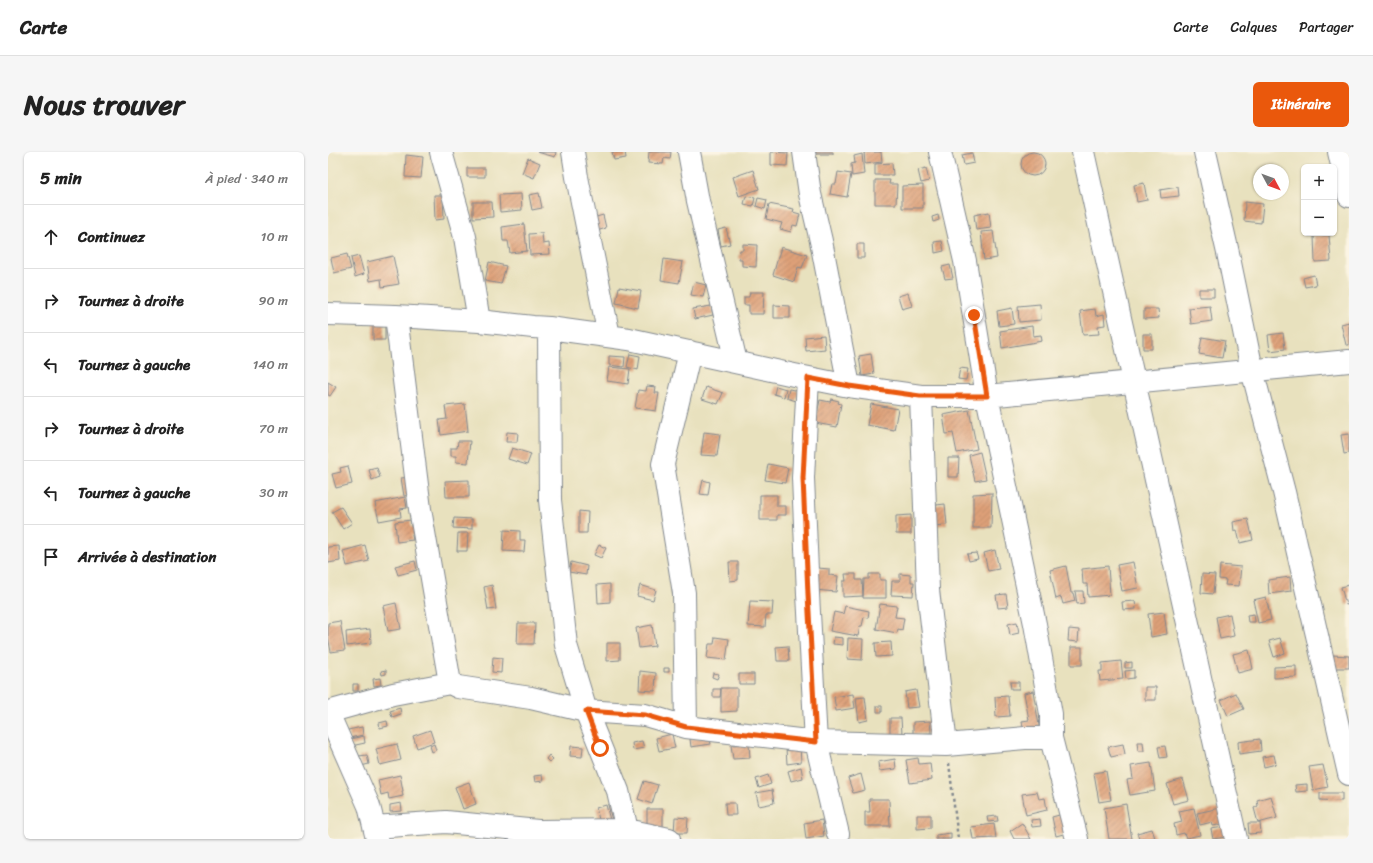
<!DOCTYPE html>
<html lang="fr">
<meta charset="utf-8">
<style>
body{margin:0;font-family:Sriracha,sans-serif;background:#f6f6f6;color:#222}
.controls{position:absolute;right:12px;top:12px;display:grid;overflow:hidden;border-radius:6px;box-shadow:0 1px 3px #0004}
.controls button{width:36px;height:36px;display:grid;place-items:center;padding:0;border:0;border-bottom:1px solid #e0e0e0;background:#fff;color:#222;font:20px sans-serif}
.compass{position:absolute;left:925px;top:12px;width:36px;height:36px;border-radius:50%;background:#fff;box-shadow:0 1px 3px #0004;rotate:131deg}
.stop{position:absolute;width:12px;height:12px;margin:-9px;border:3px solid #ea580c;border-radius:50%;background:#fff}
.stop.end{background:#ea580c;border-color:#fff;box-shadow:0 1px 4px #0008}
.list{margin:0;padding:0;list-style:none}
h2{display:flex;justify-content:space-between;align-items:center;height:52px;margin:0;padding:0 16px;font-size:17px}
h2 small{font-size:13px;font-weight:400;color:#767676}
.list li{display:grid;grid-template-columns:26px 1fr auto;gap:12px;align-items:center;box-sizing:border-box;height:64px;padding:0 16px;border-top:1px solid #e0e0e0}
.list b{display:block;font-size:15px;white-space:nowrap}
.list em{font-size:13px;font-style:normal;color:#767676}
.icon{flex:none;width:22px;height:22px;fill:none;stroke:currentColor;stroke-width:2;stroke-linecap:round;stroke-linejoin:round}
.map{position:relative;flex:none;width:1021px;height:687px;overflow:hidden;border-radius:6px}
header{display:flex;align-items:center;gap:24px;box-sizing:border-box;height:56px;padding:0 20px;background:#fff;border-bottom:1px solid #e0e0e0}
header strong{font-size:19px}
nav{display:flex;gap:22px;margin-inline-start:auto;font-size:14px}
.intro{display:flex;align-items:center;justify-content:space-between;box-sizing:border-box;height:96px;padding:0 24px}
h1{margin:0;font-size:28px}
.button{padding:10px 18px;border-radius:6px;background:#ea580c;color:#fff;font-size:14px;font-weight:700}
main{display:flex;gap:24px;padding:0 24px}
aside{flex:1;background:#fff;border-radius:6px;box-shadow:0 1px 3px #0004}
.map>svg:first-child{display:block}
</style>
<header>
<strong>Carte</strong>
<nav><a>Carte</a><a>Calques</a><a>Partager</a></nav>
</header>
<div class="intro"><h1>Nous trouver</h1><a class="button">Itinéraire</a></div>
<main>
<aside>
<h2>5 min<small>À pied · 340 m</small></h2>
<ul class="list">
<li><svg class="icon" aria-label="ahead" viewBox="0 0 24 24"><path d="M12 20V5M6 11l6-6 6 6"/></svg><div><b>Continuez</b></div><em>10 m</em></li>
<li><svg class="icon" aria-label="right" viewBox="0 0 24 24"><path d="M7 20v-9h11M14 6l5 5-5 5"/></svg><div><b>Tournez à droite</b></div><em>90 m</em></li>
<li><svg class="icon" aria-label="left" viewBox="0 0 24 24"><path d="M17 20v-9H6M10 6l-5 5 5 5"/></svg><div><b>Tournez à gauche</b></div><em>140 m</em></li>
<li><svg class="icon" aria-label="right" viewBox="0 0 24 24"><path d="M7 20v-9h11M14 6l5 5-5 5"/></svg><div><b>Tournez à droite</b></div><em>70 m</em></li>
<li><svg class="icon" aria-label="left" viewBox="0 0 24 24"><path d="M17 20v-9H6M10 6l-5 5 5 5"/></svg><div><b>Tournez à gauche</b></div><em>30 m</em></li>
<li><svg class="icon" aria-label="arrive" viewBox="0 0 24 24"><path d="M6 21V4h12l-3 4 3 4H6"/></svg><div><b>Arrivée à destination</b></div></li>
</ul>
</aside>
<div class="map">
<svg width="1021" height="687" viewBox="0 0 1021 687">
<defs>
<pattern id="building-hatch" width="6" height="6" patternUnits="userSpaceOnUse"><rect width="6" height="6" fill="#dea078"/><path d="M-1 1l2-2M0 6l6-6M5 7l2-2" fill="none" stroke="#b38366"/></pattern>
</defs>
<rect width="100%" height="100%" fill="#fcf5e5"/>
<filter id="ink" filterUnits="userSpaceOnUse"><feTurbulence type="fractalNoise" baseFrequency=".025" numOctaves="2"/><feDisplacementMap in="SourceGraphic" scale="8" xChannelSelector="R" yChannelSelector="G"/><feConvolveMatrix kernelMatrix="1 2 1 2 8 2 1 2 1" color-interpolation-filters="sRGB"/></filter>
<filter id="wash" filterUnits="userSpaceOnUse"><feTurbulence type="fractalNoise" baseFrequency=".012" numOctaves="4" result="noise"/><feDisplacementMap in="SourceGraphic" scale="16" xChannelSelector="R" yChannelSelector="G"/><feGaussianBlur stdDeviation="0.9" result="paint"/><feColorMatrix in="noise" values="0 0 0 0 0 0 0 0 0 0 0 0 0 0 0 0 0 1.4 0 .05"/><feComposite in="paint" operator="in"/></filter>
<g filter="url(#wash)">
<rect width="100%" height="100%" fill="#e8e1be"/>
<g id="blocks">
<path fill="url(#building-hatch)" d="M693 12a12 12 0 1 1 24 0a12 12 0 1 1-24 0Z
M209,0h19l-1,5z
M284,0h13l1,6 -12,2z
M321,0h22l-1,7 -6,-1 -1,6 -15,-1z
M443,0l17,1 -1,13 -16,-1z
M480,0h25v2h-25z
M536,0h17l1,10 -17,2z
M644,1l2,10 -10,2 -2,-10z
M534,2l2,20 -12,2 -1,-12 4,-1 -1,-7z
M78,3l17,2 -2,21 -16,-1z
M200,6l12,5 -6,15 -12,-5z
M564,11l1,12h-18v-11z
M139,16h18v9h-18z
M598,16l3,13 -8,2 -3,-13z
M425,18l6,19 -20,7 -6,-19z
M510,20l13,2 -4,23 -17,-3 2,-10h4z
M547,28h15l-1,4h8l-1,20h-21z
M816,31l3,17 -10,2 -3,-17z
M595,33v23h-21v-22z
M850,35l1,9 -18,2 -1,-8z
M211,41l3,15 -10,2 -3,-15z
M193,42l1,16 -22,2 -1,-17z
M106,43h9l1,24 -9,1z
M418,44l9,2 -2,8 -9,-2z
M430,46l9,2 -2,9 -9,-3z
M145,50h19l1,15 -20,1z
M917,50l18,2 -2,19 -17,-2z
M441,52l25,5 -1,3 7,2 -3,12 -4,-1 -2,7 -11,-3 2,-6 -16,-4z
M661,60l2,16 -15,2 -2,-15z
M275,63l3,13 -9,3 -4,-13z
M610,63l1,5 -6,2 -1,-5z
M196,72l3,27 -17,2 -2,-12h-5l-1,-14z
M398,76l4,16 -9,2 -3,-16z
M665,79l4,27 -13,2 -3,-28z
M214,81l1,11 6,-1 1,11 -20,1 -1,-21z
M1001,83l2,26 -16,1 -1,-26z
M614,89l2,10 -9,2 -1,-11z
M415,92l14,1 -1,22 -14,-1v-7h-3l1,-9h3z
M529,92h7v14h-7z
M453,95l26,8 -5,13 -4,-1 -4,15 -21,-7z
M19,102l4,15 -17,4 -3,-15z
M31,104l5,18 -9,3 -4,-19z
M65,104l6,28 -17,3 -1,-8 -11,2 -3,-19z
M336,107l19,3 -4,21 -18,-3z
M161,110l17,4 -5,18 -16,-3z
M622,113l3,13 -8,1 -3,-12z
M986,123l2,10 -11,2 -2,-9z
M366,130l12,3 -3,12 -12,-2z
M291,135l22,4 -3,17 -22,-5z
M871,137h15v8h-15z
M422,140h14l-1,22h-14v-9h-5v-8h5z
M580,141l4,13 -10,3 -4,-13z
M712,152l1,16 -22,2 -1,-16z
M446,153l16,1v12h-16z
M383,154l2,9 -18,4 -2,-10z
M882,154l2,15 -21,3 -2,-16z
M684,156l2,16 -15,2 -2,-15z
M767,157l1,7 8,-2 1,11 -7,1 1,8 -16,1 -3,-24z
M816,157h14l1,9 -15,1z
M45,167h12v21h-12z
M1021,170v23h-3l-5,-21z
M704,174l1,10 8,-1 1,6 -40,7 -2,-17z
M955,181l2,16 -15,2 -2,-16z
M815,182h9v15h-9z
M496,183l1,14 -19,2 -1,-14z
M874,185l23,4 -3,17 -23,-4z
M302,202l10,2 -2,14 -11,-3z
M543,202l3,20 -12,2 -3,-20z
M281,204l16,1 -1,10 -15,-2z
M281,215l21,2 -2,15 -21,-3z
M632,216l8,1 -2,11 -8,-1z
M0,230l8,5 -6,9 -2,-1z
M319,234l9,1 -1,6h4l-3,18 -21,-3 3,-18 8,1z
M448,234l10,3 -2,8 -10,-3z
M378,235l17,6 -5,11 -16,-5z
M461,237l10,2 -3,10 -9,-3z
M503,247l8,2 -1,2 3,1 -4,23 -22,-4 5,-23 10,2z
M137,252l3,27 -27,4 -2,-15 8,-1 -2,-13z
M543,252l27,5 -4,21 -27,-5z
M641,258l8,39 -20,4 -4,-20 -7,1 -3,-19z
M179,280l11,1 -1,9h-11z
M376,280l16,2 -3,22 -16,-1z
M1021,282v19l-5,1 -3,-19z
M130,289h12l-2,22 -12,-1v-6h-5v-8h6z
M184,296l19,6 -4,11 -19,-6z
M652,300l6,27 -11,2 -6,-26z
M620,306h11l-1,19h-10z
M440,312l20,4 -3,15 -20,-3z
M20,314l4,18 -16,4 -4,-14 9,-2 -1,-4z
M49,316l3,9 -8,3 -3,-10z
M83,325l2,18 -9,1 -3,-18z
M141,328v17h-23l-1,-16z
M375,328l7,2 -2,13 -8,-1z
M664,341l-1,35h-18v-34z
M432,343h17v11h9v9h-9v5h-17z
M77,345l2,11 -7,1 1,8 -22,4 -4,-18z
M617,352l2,21 -17,1 -2,-20z
M13,355l11,16 -9,6 -11,-17z
M251,359l9,1 -1,21h-8z
M583,363v19h-15v-18z
M126,366l18,1v10l-19,-1z
M920,367l5,21 -13,3 -3,-13 -3,1 -1,-9z
M83,368v7h4l1,8h-4l1,5 -16,2 -2,-20z
M176,378l16,1v9h5l-1,12 -21,-1z
M130,381h10l-1,18h-10z
M37,393l4,16 -22,5 -4,-15z
M271,393l7,3 -5,10 -7,-3z
M11,394l1,15 -12,2v-16z
M667,398l4,19 -11,2 -4,-18z
M648,401l2,6 -9,2 -2,-7z
M87,409l2,9 -19,5 -3,-9z
M243,410l16,4 -1,9 -17,-3z
M401,410h9v18l-8,1z
M805,410l5,26 -16,3 -5,-26z
M892,413l21,2 -2,19 -14,-1 1,-5 -7,-1z
M738,414l5,27h2l2,8 -12,3 -2,-7 -5,2 -6,-29z
M780,414l2,29 -22,2 -1,-13h-4l-1,-15z
M490,416l11,1v6l9,1 -2,16 -21,-2z
M517,422h11v6h6l1,16 -20,1v-16h3z
M541,422h11v6h6v18h-23l1,-19h5z
M572,422l11,1v7h3l-1,14 -22,-1 1,-14h8z
M874,422l13,1 -2,19 -12,-1z
M962,425l1,14 -22,3 -1,-14z
M282,432v18l-12,1 -1,-18z
M164,433l4,24 -8,1 -4,-23z
M312,433l16,5 -3,10 -16,-4z
M1021,433v19l-3,1 -5,-18z
M747,439h8l1,12 -7,1z
M678,442l2,13 -10,1 -2,-13z
M938,445l5,23 -13,3 -5,-23z
M422,449l23,1 -1,13h-6l-1,12 -17,-1z
M807,449l1,8 -13,1 -1,-8z
M68,451l5,26 -13,2 -5,-25z
M552,452l17,2 -2,11 9,1 -2,12 -4,-1 -1,4 -21,-4z
M517,454l24,5 -1,7 -4,-1 -2,9h-2l-2,10 -28,-5 4,-19 9,2z
M836,460l3,22 -16,3 -3,-23z
M902,462l4,22 -14,3 -4,-22z
M926,462l1,8h-7l-1,-7z
M12,469l5,29 -14,2 -3,-16v-13z
M689,470l2,11 -9,2 -2,-11z
M190,471h17l-1,21h-17z
M324,473l3,21 -16,2 -3,-20z
M42,477l1,14 -24,3 -1,-14z
M741,477l10,1 -1,12 -10,-1z
M387,485l14,2 -3,21 -19,-2 2,-14h5z
M506,485l9,1v7l-10,-1z
M520,486l15,1 -1,21 -15,-1z
M952,486l5,15 -11,4 -5,-16z
M563,490l1,14 -16,1 -1,-14z
M279,491h13v17l-13,1z
M460,494l1,15h-12l-1,-14z
M743,495h11v18h-11z
M921,498l4,19 -15,4 -5,-19z
M1004,503l17,1v12h-17z
M165,505l9,1 -1,15 -9,-1z
M793,509l2,18 -23,2 -1,-10h3v-8z
M804,510v6h-7v-5z
M968,514v11l-22,1v-11z
M336,516h5v4h-5z
M58,518v4l-4,1 -1,-4z
M806,518v8l-8,1 -1,-8z
M312,519l16,2 -1,18 -16,-1z
M385,521l6,1 -2,5 -5,-2z
M411,522h15v10h-15z
M52,526l1,7 -7,1 -1,-7z
M682,530h9v7h-8z
M25,532h5v7h-5z
M817,535h11v13h-11z
M393,536h16v23l-16,1z
M385,537h8l-1,8h-7z
M588,538l3,17 -12,1 -2,-16z
M705,539l7,40 -16,2 -2,-12 7,-1 -5,-27z
M908,541l8,16 -16,7 -7,-16z
M525,542l2,14 -19,3 -2,-14z
M680,544l2,20 -14,1 -1,-20z
M537,545l3,23 -9,2 -3,-24z
M549,554h5v6h-5z
M72,556l1,6 -9,3 -2,-6z
M562,566h11l1,16 -12,1z
M59,569l1,5 -8,2 -1,-5z
M602,569l1,12 -18,1v-12z
M34,575l1,8 -13,3 -2,-8z
M102,578l4,12 -17,6 -4,-12z
M344,582l3,14 -16,3 -3,-13z
M36,584l1,7 -14,3 -1,-7z
M381,584l2,8 -20,3 -1,-8z
M932,587l1,12 -22,3 -1,-12z
M314,589l2,7 -11,2 -1,-7z
M809,590h6l1,9h-6z
M69,592l4,16 -21,5 -4,-16z
M106,592l2,6 -4,2 -2,-6z
M421,592l1,14 -17,1 -2,-14z
M795,592l2,10 -14,3 -3,-10z
M243,594l12,1 -1,10 -12,-1z
M837,594l2,11 -7,1 -2,-11z
M472,595l1,15 -14,2 -1,-16z
M39,603l2,9 -8,2 -2,-10z
M221,603l4,4 -3,4 -4,-4z
M946,603l2,9 -12,3 -2,-10z
M590,606l1,6 11,-1 2,17 -22,3 -4,-23z
M567,607l1,10 -17,2 -1,-9z
M823,611l4,28 -25,4 -3,-15 6,-1 -2,-13z
M995,613l5,22 -15,3 -4,-23z
M473,615l2,11 -12,3 -3,-10z
M778,619l5,29 -12,2 -5,-29z
M533,622l4,16 -12,3 -5,-15z
M72,623l3,16h-1l1,5 -14,3 -1,-6 -7,2 -3,-15z
M214,623l1,6 -8,1 -1,-6z
M440,623l3,9 -12,4 -3,-9z
M855,627l6,21 -16,4 -6,-20z
M316,629l14,4 -6,19 -14,-5z
M141,630l7,22 -13,5 -8,-22z
M979,632v7l-11,1 -1,-7z
M444,638l2,13 -15,3 -3,-13z
M709,640l2,7 6,-1 2,12 -21,5 -4,-21z
M992,641h22v8l-22,-1z
M943,644l6,22 -19,5 -4,-15 4,-2 -1,-6z
M541,647h20l1,27h-25v-14h5z
M73,651l1,8 -12,1v-7z
M287,651l3,16 -6,1 -4,-15z
M397,651h10l1,12h-10z
M798,652l6,35h-23l-5,-31z
M278,653l4,15 -10,3 -4,-15z
M866,656l6,27 -14,3 -2,-5 -8,2 -2,-11 8,-2 -3,-11z
M892,656l3,16 -10,2 -1,-4 -12,3 -3,-12z
M319,657h16v19h-16z
M735,662l4,19 -11,3 -4,-19z
M589,663h14v13l-14,1z
M669,664l1,5 -10,1 -1,-5z
M347,665l13,1 -1,15h-13z
M712,667l1,7 -9,1 -1,-7z
M494,668l2,16 -18,3 -2,-16z
M694,671l9,16h-17l-4,-8z
M920,671h12l1,10 -12,1z
M666,672l2,14 -23,1 -2,-12z
M902,674l2,10 -19,3 -2,-10z
M824,677l3,9 -16,1 -2,-6z
M623,681v6h-15v-4z"/>
</g>
</g>
<g filter="url(#ink)">
<use href="#blocks" fill-opacity="0" stroke="#82888e" stroke-width="1"/>
<g fill="none" stroke-linecap="round" stroke-linejoin="round">
<g stroke="#82888e" stroke-width="24">
<path id="minor" d="M113,0l24,85 14,84
M245,0l4,25 32,159
M361,0l9,49 38,161
M476,0l6,42 11,47 28,145
M612,0l25,109 22,135 48,228 16,90v24l26,101
M755,0l153,687
M877,0l23,101 24,117 32,122 65,282
M1011,0l10,44
M0,162l68,2 83,5 54,6 16,1 80,11 165,36 55,11 72,10h66l362,-35
M68,164l24,193 30,174
M221,176l1,172 16,145 20,66 32,80 9,39
M480,226l-5,100 5,116 8,148 22,92
M593,244l7,194 18,155
M0,560l65,-18 57,-11 8,4 73,11 55,13 59,4 41,12 130,15 130,3 79,-7h26
M0,561l41,93 8,33
M358,575l-2,-134 -21,-129 27,-112
M46,675l72,-5 92,9 89,-1 42,9"/>
</g>
<path stroke="#82888e" stroke-width="2.5" stroke-dasharray="3 3" stroke-linecap="butt" d="M621,611l9,76"/>
<use href="#minor" stroke="#fff" stroke-width="22"/>
</g>
</g>
<g fill="none" stroke-linecap="round" stroke-linejoin="round" filter="url(#ink)">
<path stroke="#ea580c" stroke-width="5" d="M272,596l-14,-37 59,4 41,12 130,15 -8,-148 -5,-116 5,-100 41,8 71,10h67l-13,-81"/>
</g>
</svg>
<div class="controls">
<button>+</button>
<button>−</button>
</div>
<svg class="compass" viewBox="-18 -18 36 36"><path d="M0-13l5 13h-10z" fill="#e53935"/><path d="M0 13l5-13h-10z" fill="#767676"/></svg>
<div class="stop" style="left:272px;top:596px"></div>
<div class="stop end" style="left:646px;top:163px"></div>
</div>
</main>
